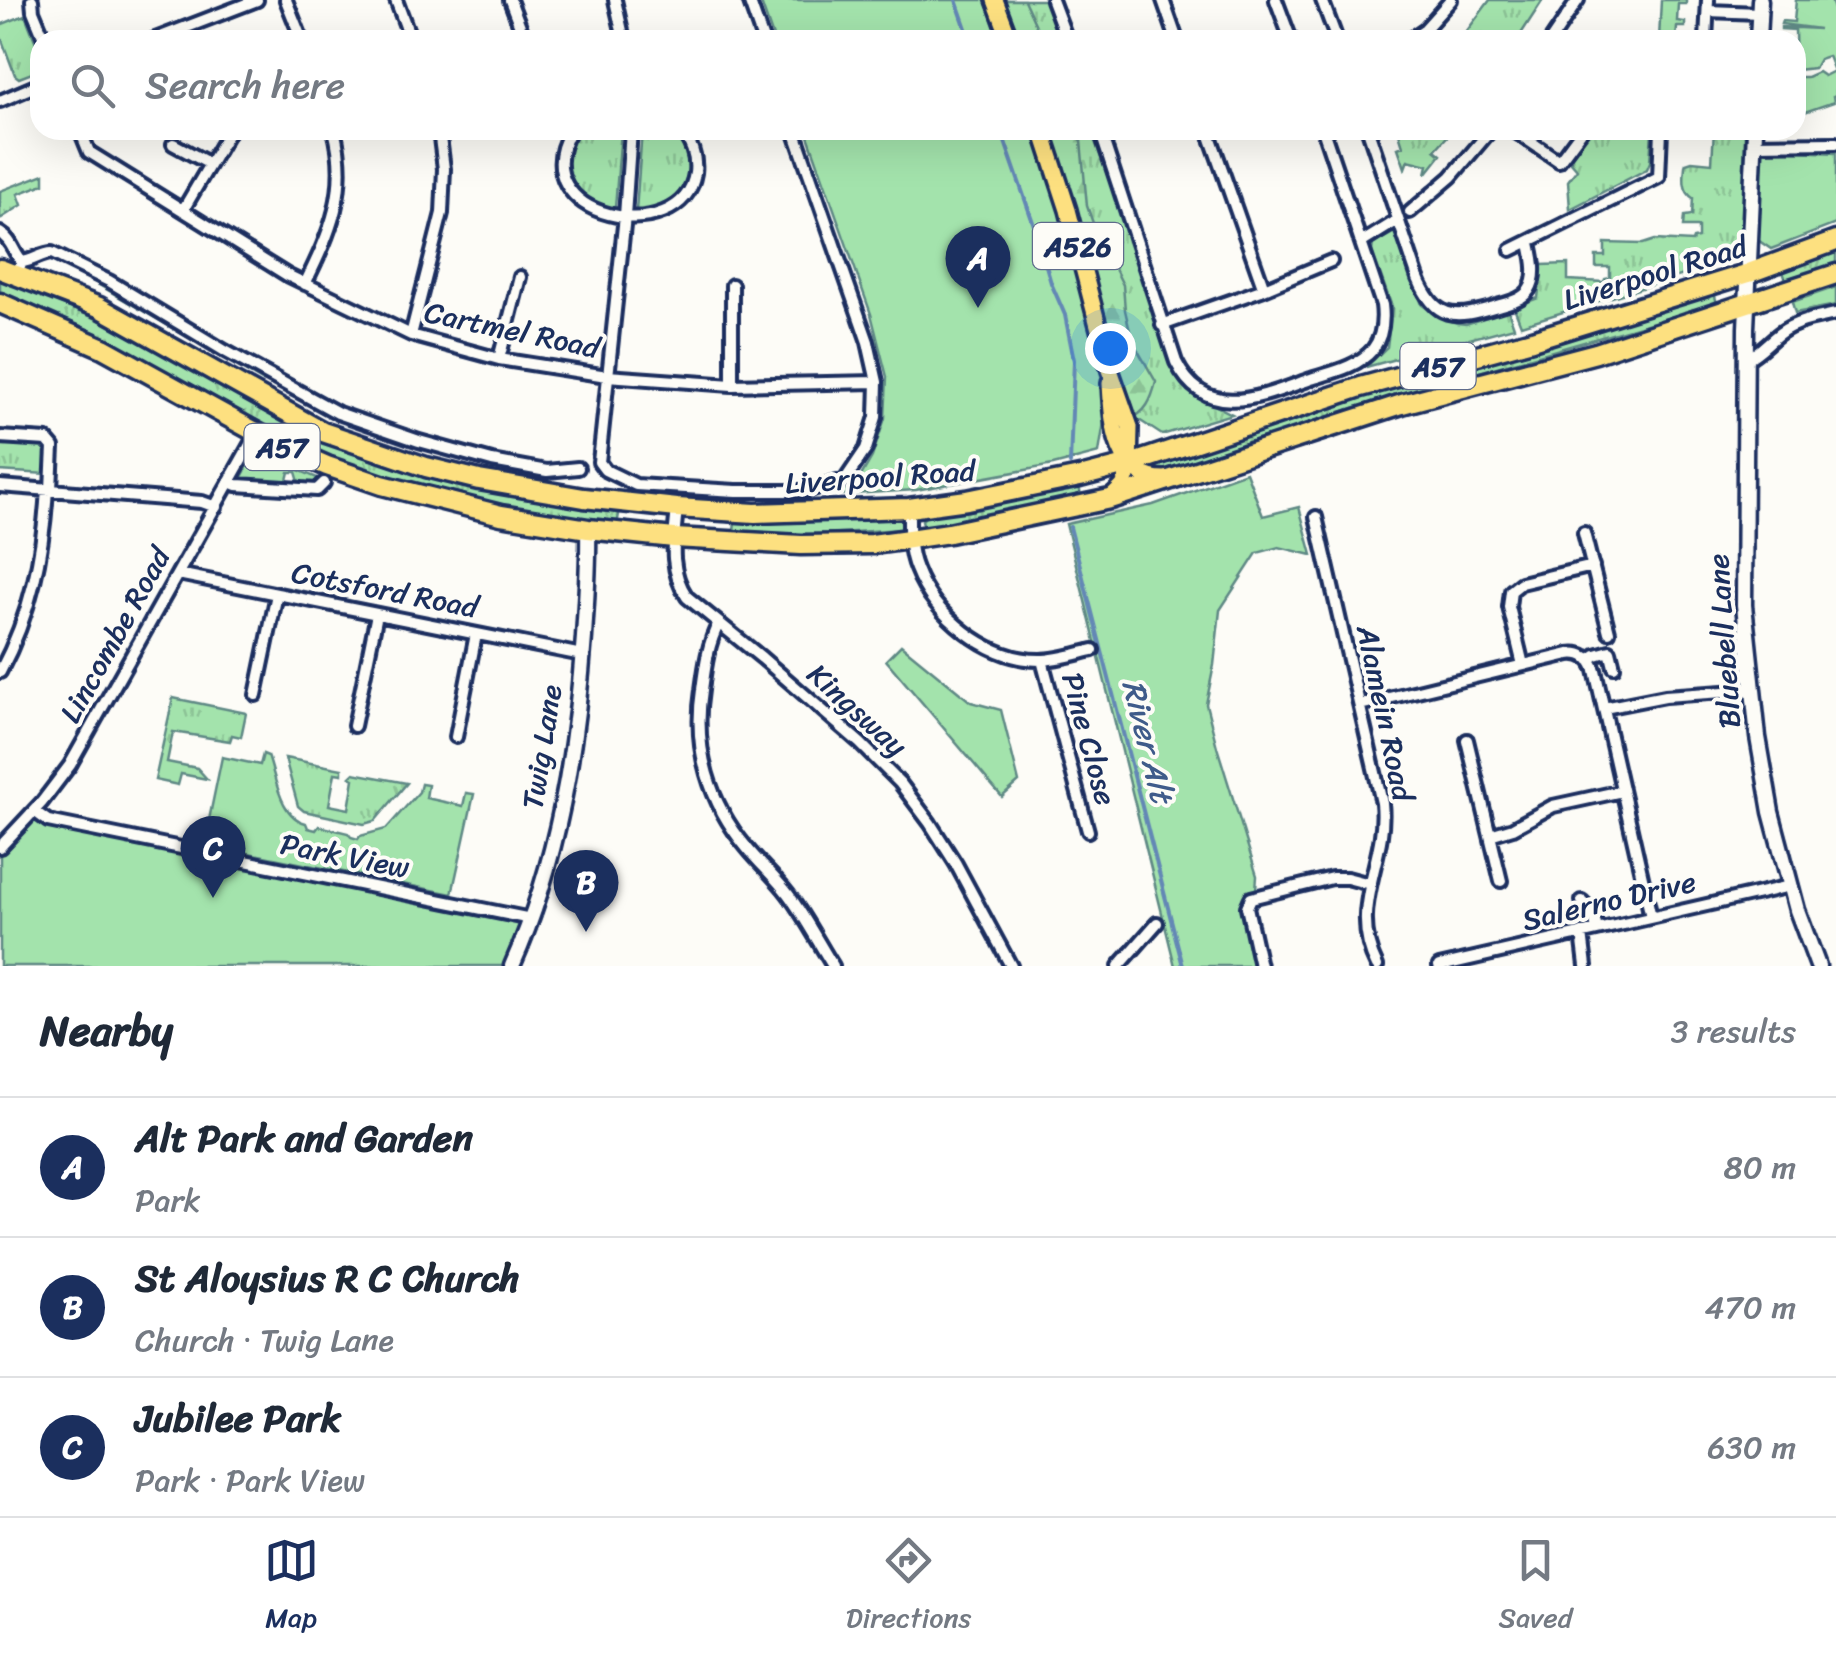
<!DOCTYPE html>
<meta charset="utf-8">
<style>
body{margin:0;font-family:Sriracha,sans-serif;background:#f2f2f3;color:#1f2937}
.you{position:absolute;left:1110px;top:348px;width:35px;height:35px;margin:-25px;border:8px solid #fff;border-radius:50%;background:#1a73e8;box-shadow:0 0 0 15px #1a73e833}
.badge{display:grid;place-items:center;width:65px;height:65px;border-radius:50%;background:#1b2f5e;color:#fff;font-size:32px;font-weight:700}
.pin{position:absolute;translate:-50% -82px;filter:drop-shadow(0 2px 5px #0008)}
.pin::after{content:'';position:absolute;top:52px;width:35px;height:30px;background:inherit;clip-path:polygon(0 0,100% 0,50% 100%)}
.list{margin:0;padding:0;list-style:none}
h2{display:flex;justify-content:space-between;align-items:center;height:130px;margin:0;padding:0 40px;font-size:42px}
h2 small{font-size:32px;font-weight:400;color:#747a83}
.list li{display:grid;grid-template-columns:65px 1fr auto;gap:30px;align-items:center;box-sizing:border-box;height:140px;padding:0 40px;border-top:2px solid #e0e1e3}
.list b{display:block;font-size:38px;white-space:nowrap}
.list p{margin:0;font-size:32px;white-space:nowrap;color:#747a83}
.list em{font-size:32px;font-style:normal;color:#747a83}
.icon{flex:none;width:55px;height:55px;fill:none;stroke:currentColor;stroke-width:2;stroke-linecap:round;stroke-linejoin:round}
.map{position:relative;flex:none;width:1836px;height:966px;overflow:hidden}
.search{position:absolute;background:#fff;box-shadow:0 10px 40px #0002;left:30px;right:30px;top:30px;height:110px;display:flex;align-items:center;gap:25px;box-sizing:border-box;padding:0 35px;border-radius:30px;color:#747a83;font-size:38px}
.sheet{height:550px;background:#fff}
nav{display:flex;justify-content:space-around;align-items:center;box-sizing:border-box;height:140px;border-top:2px solid #e0e1e3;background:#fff;font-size:28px;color:#747a83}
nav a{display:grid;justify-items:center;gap:5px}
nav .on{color:#1b2f5e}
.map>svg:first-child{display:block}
</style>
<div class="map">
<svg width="1836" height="966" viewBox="0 0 1836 966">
<defs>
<pattern id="grass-tufts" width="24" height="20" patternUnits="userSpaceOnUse" patternTransform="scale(2.5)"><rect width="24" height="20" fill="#a3e3ac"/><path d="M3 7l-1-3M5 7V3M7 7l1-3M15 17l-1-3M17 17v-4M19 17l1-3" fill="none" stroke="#8cc396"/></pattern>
<pattern id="forest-firs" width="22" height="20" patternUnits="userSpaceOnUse" patternTransform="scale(2.5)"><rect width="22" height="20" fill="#a3e3ac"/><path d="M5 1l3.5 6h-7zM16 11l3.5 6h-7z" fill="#8cc396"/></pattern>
</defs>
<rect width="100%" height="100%" fill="#fdfcf7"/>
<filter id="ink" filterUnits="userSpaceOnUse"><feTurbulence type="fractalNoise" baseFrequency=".01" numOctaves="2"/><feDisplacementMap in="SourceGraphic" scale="20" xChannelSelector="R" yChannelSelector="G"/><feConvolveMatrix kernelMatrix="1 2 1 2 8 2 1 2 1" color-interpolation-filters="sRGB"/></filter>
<g filter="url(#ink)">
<path fill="url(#grass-tufts)" stroke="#5f8985" stroke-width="2.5" d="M1004,0h42l14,40h-41z
M1490,0h53l-26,40h-57z
M1661,0h25v4h-8l-1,17 8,1v5h-8l-1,13h-17z
M25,15l15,38v17l-21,8 -4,-3 -15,-40v-10z
M578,130h43l-6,78c-41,1 -63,-46 -37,-78z
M642,130h31c37,35 11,76 -33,82l-4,-1z
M1053,130h38l87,243 22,25 32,16 -70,21 -26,-17 -49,-191z
M1398,130h55l-18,20 6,5 -15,19 2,-9 -20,-5 -3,8 -7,-20 5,-2z
M1589,130h63l-2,32 -3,7 -77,40 -2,-28 9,-12 -6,-7v-6z
M1714,130h31l-3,123 -6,6 -215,66 -7,-18 24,-9 4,-33 26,-1v16l36,2 1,-3 5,-1v-11h-14v-11h9v-13l38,1 12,-4 37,2 1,-3 5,-1v-11h-15l1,-11 8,-1 1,-17c-11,-7 -9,-21 -8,-32l1,-3 6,-2 20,2z
M44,174v10l-26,10 4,11 -22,14v-28z
M1395,232l5,4 22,69 20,13 15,5 9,1 42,-14 6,17 -148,40 21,-20 5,-40 -20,-56 1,-7z
M1836,250v16l-49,17 -5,-14z
M55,259l46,22 163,97 -2,3z
M0,279l95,39 74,38 103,60 35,18 42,15 271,60 -3,16 -77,-11 -117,-25 -123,-41 -165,-93 -46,-23 -89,-38z
M1836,287v18l-41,8 -3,-11z
M1714,292l3,12 -364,104 -179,62 -14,2 -4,-7 191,-65z
M0,440l43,4 5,6 -2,24 -46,-3z
M259,453l63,27 -7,6 -15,-1 -4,-13h-7l-2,8 -5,4 -37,-1 -3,-6 12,-22z
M1088,481l1,2 -10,3 2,10 -157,31 -2,-7 6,-6 66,-9z
M735,518l57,3 109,-2 4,2v5l-2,3 -98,6h-71z
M173,698l73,15 -5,24 -9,-2 -2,6 -57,-9 -6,30 30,6 10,11 -26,-5 -3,11 -23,-5z
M285,758l57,11v5l-7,-1 -6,32 20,4 5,-30 -4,-2 4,-4 53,10 -32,38 -11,3 -60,-13 -6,-5z"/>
<path fill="url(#forest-firs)" stroke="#5f8985" stroke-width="2.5" d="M995,0h29l14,30 1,10h-29z
M1042,130h38l7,76 8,23 28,56 2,25 7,30 24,42c-4,16 -10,33 -28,37z"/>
<path fill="#a3e3ac" stroke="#5f8985" stroke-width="2.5" d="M760,0h225l14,40h-225z
M1796,0h40l-4,3 4,13v79l-3,1 1,6 -38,13 2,-30 -2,-1v-7h11l11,-5 6,4 10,-5 -6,-15 -9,3 -5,9 -18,2 -1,-40 -14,-1v-2l38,2 -38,-5 1,-3 12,1z
M806,130h227l38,107 36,166 -8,50 -46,12 -137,25 -81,5 22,-12 15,-26 13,-39 2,-41 -16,-63z
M1754,149l82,4v71l-65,25 -19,-13z
M1246,472l17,44 36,-9 13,48 -33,-8 -22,6 -37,57 -6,55 -8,39 11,43 40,129 -1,14 -13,7 -2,12 13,57h-79l-109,-442 87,-19z
M901,645l70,57 30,8 18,72 -17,15 -116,-137z
M263,754l5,2c8,22 12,61 38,67l2,5 8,2 3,-4 29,7 3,4 7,2 2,-3 26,-7 33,-37 2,-8 7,1 -2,13 37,8 3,-13 8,1 -22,100 -248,-50 18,-87 38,8z
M34,811l8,8 489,100 -20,47h-511v-119z"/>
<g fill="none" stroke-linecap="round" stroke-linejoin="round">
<path stroke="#6488b5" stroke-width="4" d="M956,0l14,40
M1001,130l35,101 15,52 14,32 9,45 -4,104
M1070,527l113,439"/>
<g stroke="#1b2f5e" stroke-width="18">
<path id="street" d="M32,0l1,11 12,29
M286,0l16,40
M396,0l15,40
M510,0l11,29 -3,11
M615,0l9,40
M749,0l14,40
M1052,0l15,40
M1163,0l14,40
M1276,0l15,40
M1322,0l15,40
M1708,11l51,2
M153,40l104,-40
M1409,40l16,-11 26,-29
M1551,40l27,-40
M1706,40l2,-40
M0,101l40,-17
M80,130l9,22 29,18 169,105 124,60 88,24 108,17 125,9 145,-3
M571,130c-52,88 112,122 124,43 2,-16 -4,-32 -15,-43
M631,130l-6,86 -26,246 6,8 31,15 100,6h69l40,-11 21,-31 10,-32 1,-35 -9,-40 -74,-212
M1100,130l76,232c30,61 87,34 135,17 22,-7 47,-12 62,-30 10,-13 11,-28 9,-44l-59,-175
M1208,130l56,159
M1368,130l50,148c17,42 36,41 76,29 11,-4 28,-6 35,-17 9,-14 4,-33 1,-47
M1513,130l46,31 23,-31
M173,144l37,20
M1754,144l82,-1
M183,210l47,-80
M1410,212l41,-35 40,-47
M0,233c12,7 13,19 22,29
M1361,243l37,-23
M1511,250l148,-73 2,-47
M17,274l5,-12c11,-1 20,-9 30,-9l57,28 116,70 113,62 81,28 73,20 55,10 31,-3
M305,284c25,-51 45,-95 29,-154
M732,285v100
M1162,325l102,-36 67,-28
M411,335l31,-122 2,-44 -5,-39
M499,359l21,-82
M1747,359c13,-7 21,-17 33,-26 16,-12 37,-15 56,-19
M0,437l47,3 6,7 -2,42
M230,482l7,3 80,5 7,-7
M0,486l202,16 14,5
M677,508c-3,32 -9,61 10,89l75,61 98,85 40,40 30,40 26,41 55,102
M909,508c0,21 -1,42 7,61 18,47 72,91 124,91 17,0 36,-6 53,-10
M1316,517l66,286c6,57 -35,104 -5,163
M1584,533l25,99
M178,574l404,81
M719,623c-11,20 -14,44 -17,67 -9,58 7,113 45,158 13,16 28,29 41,46 17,23 30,48 45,72
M1042,660l46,171
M1589,660l7,-5 14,-4 4,16
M1523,665l-14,-58 2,-16 10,-8 72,-17
M0,672c31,-58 43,-118 47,-183
M256,695l21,-101
M1360,705l209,-51c13,-2 22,4 26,16l56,247
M1604,708l61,-12 88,-6
M354,726l23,-112
M456,737l20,-103
M1467,740l34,141
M34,811l14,10 483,98
M1490,835l23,-7 40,-22 69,-15
M0,847l42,-45 28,-37 186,-331
M1582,901l11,11 4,18
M1582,933l4,33
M1119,966l38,-43
M1260,966l-13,-59 4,-9 81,-20h15l23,6
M1439,966l351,-80"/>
</g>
<g stroke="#1b2f5e" stroke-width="21">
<path id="secondary" d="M1758,40l2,-40
M1755,130l-9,198 -2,277 14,132 13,75 26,98 21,56
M512,966c46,-103 64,-217 72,-329 2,-36 5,-72 4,-108"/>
</g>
<g stroke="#1b2f5e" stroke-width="22">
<path id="primary" d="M995,0l15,40
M1042,130l26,80 40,154 22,63 -1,44 -6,15 -13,13
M1110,383c2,38 4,98 57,96"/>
</g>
<g stroke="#1b2f5e" stroke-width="25">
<path id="highway" d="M0,269l99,38 224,125 103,35 53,13 105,18 93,10 78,5 154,-5 58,-8 113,-23 50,-13 231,-77 171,-47 217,-67 87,-32
M0,303l103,45 178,98 46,20 55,19 119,30 87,14 86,9 127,7 71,-1 37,-5 40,-6 161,-34 292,-95 194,-51 240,-79"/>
</g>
<use href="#street" stroke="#fdfcf7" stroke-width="10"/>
<use href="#secondary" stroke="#fdfcf7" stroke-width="14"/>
<use href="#primary" stroke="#fde080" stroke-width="15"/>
<use href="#highway" stroke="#fde080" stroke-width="18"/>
</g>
</g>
<g text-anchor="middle" stroke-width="8" stroke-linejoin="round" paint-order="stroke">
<g fill="#fdfcf7" stroke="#5f6c8c" stroke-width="2.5">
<rect x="1033" y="223" width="90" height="46" rx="8"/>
<rect x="1400.5" y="343" width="75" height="46" rx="8"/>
<rect x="244.5" y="424" width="75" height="46" rx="8"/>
</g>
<g font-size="28" font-weight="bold" fill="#1b2f5e">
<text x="1078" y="256">A526</text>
<text x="1438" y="376">A57</text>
<text x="282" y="457">A57</text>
</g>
<g font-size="30" fill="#1b2f5e" stroke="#fdfcf7">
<text transform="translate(1655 273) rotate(-17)" y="10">Liverpool Road</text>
<text transform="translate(512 330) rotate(12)" y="10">Cartmel Road</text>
<text transform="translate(880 477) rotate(-4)" y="10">Liverpool Road</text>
<text transform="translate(385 590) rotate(11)" y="10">Cotsford Road</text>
<text transform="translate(115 635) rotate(-61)" y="10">Lincombe Road</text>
<text transform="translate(1724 641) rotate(-94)" y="10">Bluebell Lane</text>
<text transform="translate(857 710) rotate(42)" y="10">Kingsway</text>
<text transform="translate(1385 713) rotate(78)" y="10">Alamein Road</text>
<text transform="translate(1089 739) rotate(75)" y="10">Pine Close</text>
<text transform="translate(542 747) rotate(-81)" y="10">Twig Lane</text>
<text transform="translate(345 856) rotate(11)" y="10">Park View</text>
<text transform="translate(1609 901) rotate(-13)" y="10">Salerno Drive</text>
</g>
<g font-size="32" font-style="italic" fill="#3f5b8a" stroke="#fdfcf7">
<text transform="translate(1148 741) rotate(76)" y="11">River Alt</text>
</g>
</g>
</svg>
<div class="you"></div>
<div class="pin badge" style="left:978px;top:308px">A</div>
<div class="pin badge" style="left:586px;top:932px">B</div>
<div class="pin badge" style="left:213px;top:898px">C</div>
<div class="search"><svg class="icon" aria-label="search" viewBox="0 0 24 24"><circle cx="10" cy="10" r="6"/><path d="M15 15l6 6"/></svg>Search here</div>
</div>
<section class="sheet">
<h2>Nearby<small>3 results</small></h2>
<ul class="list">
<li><span class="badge">A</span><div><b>Alt Park and Garden</b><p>Park</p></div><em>80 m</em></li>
<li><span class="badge">B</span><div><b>St Aloysius R C Church</b><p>Church · Twig Lane</p></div><em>470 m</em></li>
<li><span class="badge">C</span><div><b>Jubilee Park</b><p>Park · Park View</p></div><em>630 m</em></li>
</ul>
</section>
<nav>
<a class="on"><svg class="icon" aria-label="map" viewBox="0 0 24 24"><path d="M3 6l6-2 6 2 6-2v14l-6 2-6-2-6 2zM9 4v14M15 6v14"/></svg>Map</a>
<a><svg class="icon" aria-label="directions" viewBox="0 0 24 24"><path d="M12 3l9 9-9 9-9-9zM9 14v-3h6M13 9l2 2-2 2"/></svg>Directions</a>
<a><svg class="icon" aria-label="saved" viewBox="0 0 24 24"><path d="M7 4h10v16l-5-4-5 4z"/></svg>Saved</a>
</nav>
